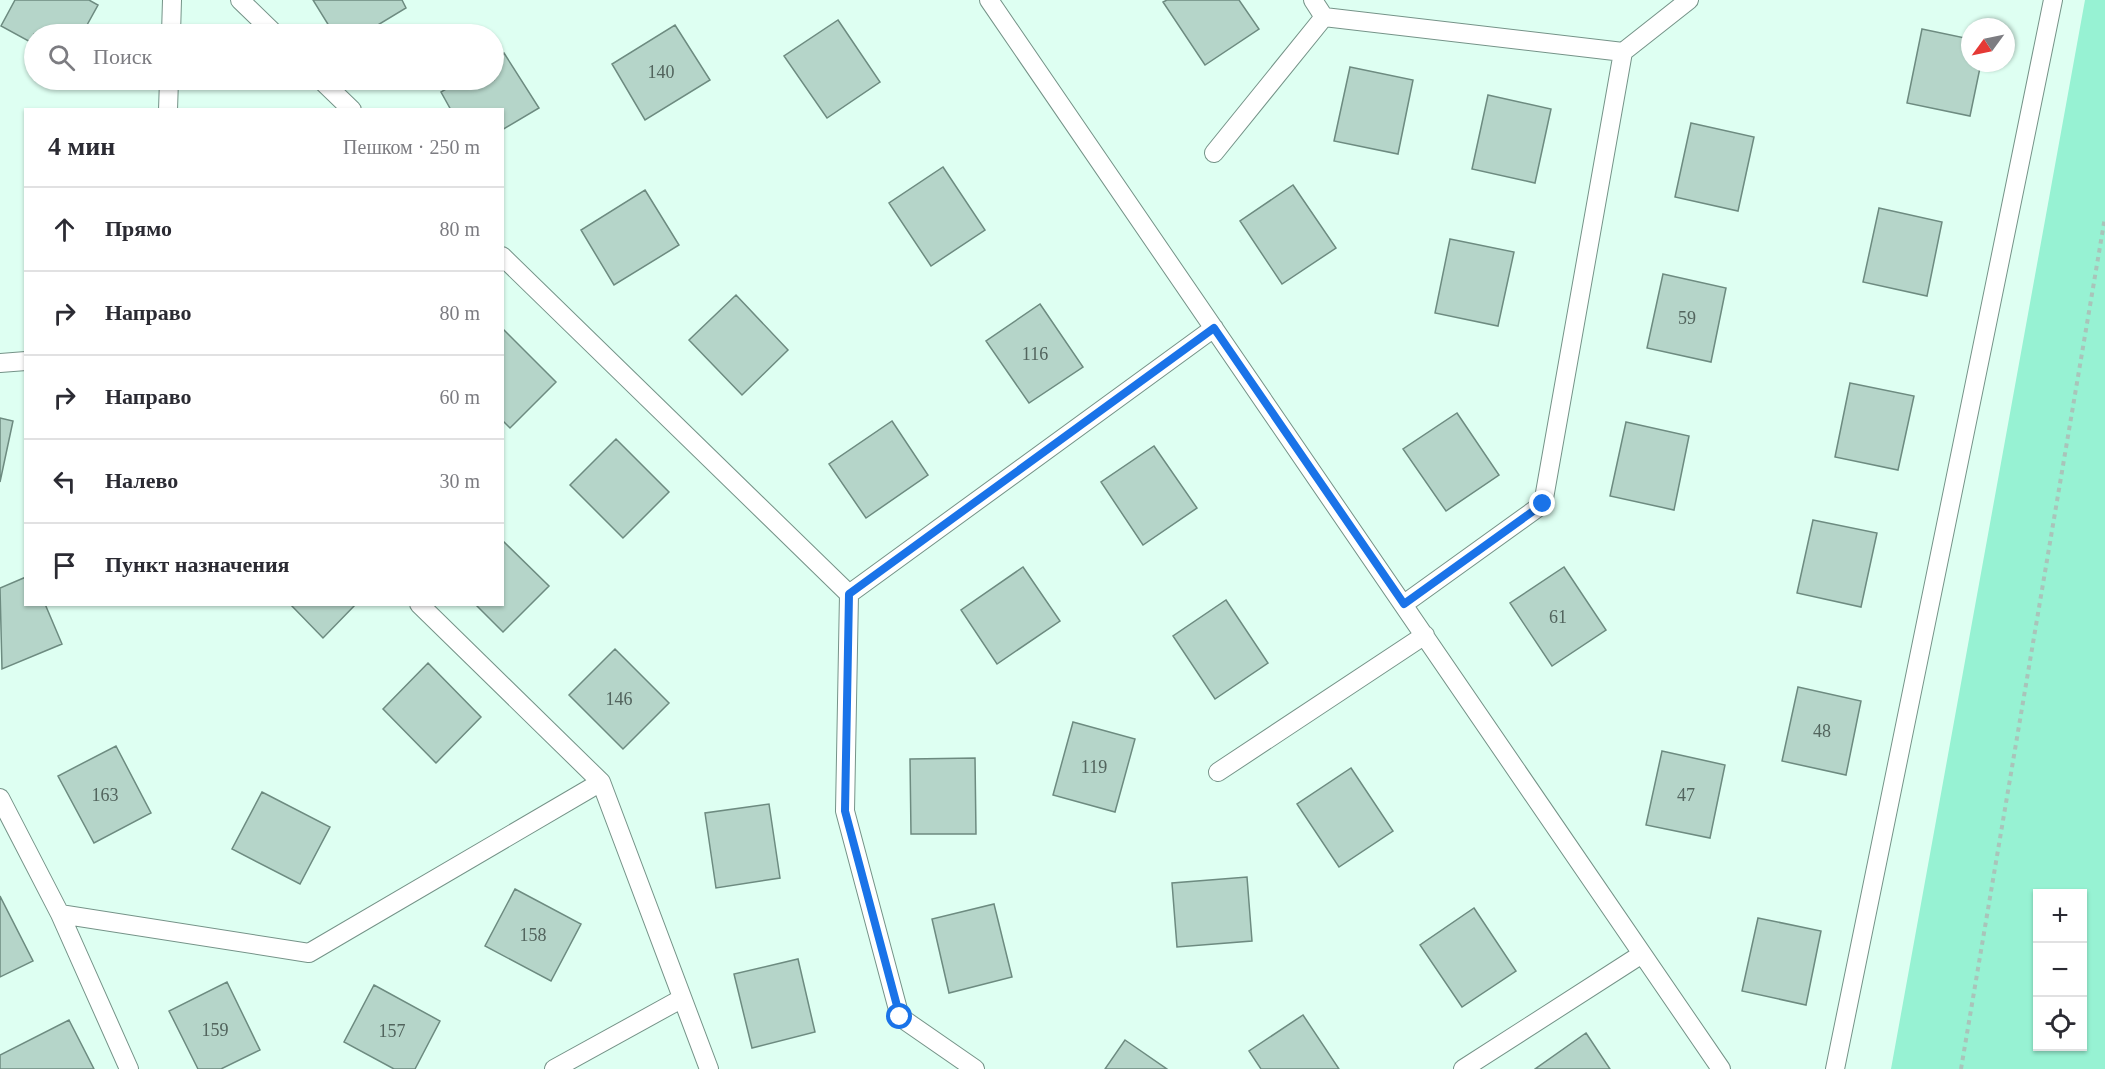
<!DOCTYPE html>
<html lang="ru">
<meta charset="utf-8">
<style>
body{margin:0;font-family:"Times New Roman",serif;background:#f7f7f7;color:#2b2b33}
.controls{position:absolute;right:18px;bottom:18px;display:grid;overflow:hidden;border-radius:0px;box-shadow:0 2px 4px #0004}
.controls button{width:54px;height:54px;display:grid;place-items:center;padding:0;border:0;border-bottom:2px solid #e1e1e2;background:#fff;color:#2b2b33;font:30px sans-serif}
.compass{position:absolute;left:1961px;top:18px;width:54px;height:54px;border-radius:50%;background:#fff;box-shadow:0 2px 4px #0004;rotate:237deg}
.stop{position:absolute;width:18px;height:18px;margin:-14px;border:4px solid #1a73e8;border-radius:50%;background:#fff}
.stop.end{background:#1a73e8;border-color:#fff;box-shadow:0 2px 6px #0008}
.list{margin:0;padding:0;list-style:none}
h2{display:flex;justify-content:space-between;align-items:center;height:78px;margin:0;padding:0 24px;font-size:26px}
h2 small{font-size:20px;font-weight:400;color:#7c7c81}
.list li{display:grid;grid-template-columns:39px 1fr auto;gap:18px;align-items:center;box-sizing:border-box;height:84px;padding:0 24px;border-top:2px solid #e1e1e2}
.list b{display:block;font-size:22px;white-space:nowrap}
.list em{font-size:20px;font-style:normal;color:#7c7c81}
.icon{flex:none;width:33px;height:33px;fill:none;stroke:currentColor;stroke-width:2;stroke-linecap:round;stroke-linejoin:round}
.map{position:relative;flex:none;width:2105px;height:1069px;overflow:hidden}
.search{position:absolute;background:#fff;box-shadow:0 2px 4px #0004;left:24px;top:24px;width:480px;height:66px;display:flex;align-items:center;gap:15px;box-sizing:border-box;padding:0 21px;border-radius:33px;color:#7c7c81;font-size:22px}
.panel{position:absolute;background:#fff;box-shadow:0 2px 4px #0004;left:24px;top:108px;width:480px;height:498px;border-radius:0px}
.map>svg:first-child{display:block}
</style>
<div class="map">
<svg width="2105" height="1069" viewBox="0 0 2105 1069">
<rect width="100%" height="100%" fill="#defff2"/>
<path fill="#97f2d3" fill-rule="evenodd" d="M2085,0h20v1069h-214zM2038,894h44v152h-44z"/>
<path fill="#b5d5c9" stroke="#6d8b80" stroke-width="1.5" d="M15,0h74l9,5 -16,29h-48v10l-33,-18z
M313,0h89l4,8 -43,26h-29z
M1167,0h72l20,29 -54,36 -42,-63z
M838,20l42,62 -53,36 -43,-62z
M675,25l35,55 -65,40 -33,-56z
M1922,29l48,10v24h11l-11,53 -63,-13z
M504,53l35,55 -37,22v-20h-51l-10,-18 20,-12h33v-20z
M1350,67l63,13 -15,74 -64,-13z
M1488,95l63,14 -16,74 -63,-14z
M1691,123l63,14 -16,74 -63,-14z
M943,167l42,63 -54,36 -42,-63z
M1293,185l43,63 -54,36 -42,-63z
M645,190l34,55 -65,40 -33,-55z
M1879,208l63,14 -15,74 -64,-14z
M1450,239l64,13 -16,74 -63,-13z
M1663,274l63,14 -15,74 -64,-14z
M736,295l52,55 -46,45 -53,-55z
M1040,304l43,63 -54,36 -43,-62z
M503,329l53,53 -46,46 -8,-8z
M1850,383l64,13 -16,74 -63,-13z
M1457,413l42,62 -53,36 -43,-62z
M0,418l13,3 -13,61z
M892,421l36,54 -62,43 -37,-54z
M1626,422l63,14 -15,74 -64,-14z
M616,439l53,53 -46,46 -53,-53z
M1154,446l43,62 -54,37 -42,-63z
M1813,520l64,13 -16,74 -64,-14z
M502,540l47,46 -46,46 -28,-28h27z
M1023,567l37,54 -63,43 -36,-54z
M1564,567l42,63 -54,36 -42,-63z
M26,577v27h19l17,40 -60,25 -2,-81z
M1226,600l42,63 -53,36 -42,-63z
M290,604h66l-33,34z
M615,649l54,54 -46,46 -54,-54z
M428,663l53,54 -45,46 -53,-54z
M1798,687l63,14 -15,74 -64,-14z
M1073,722l62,17 -20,73 -62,-17z
M116,746l35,67 -57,30 -36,-67z
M1662,751l63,14 -15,73 -64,-13z
M975,758l1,76h-65l-1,-75z
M1351,768l42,63 -54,36 -42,-63z
M262,792l68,35 -30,57 -68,-35z
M769,804l11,74 -64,10 -11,-75z
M1247,877l5,64 -75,6 -5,-64z
M515,889l66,35 -30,57 -66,-35z
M0,896l33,65 -33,16z
M994,904l18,73 -63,16 -17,-74z
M1474,908l42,63 -54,36 -42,-62z
M1758,918l63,13 -15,74 -64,-14z
M798,959l17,73 -63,16 -18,-74z
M227,982l33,68 -39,19h-23l-29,-58z
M374,985l66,36 -25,48h-21l-50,-27z
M1303,1015l36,54h-78l-12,-18z
M69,1020l25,49h-94v-14z
M1586,1033l24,36h-75z
M1125,1040l42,29h-62z"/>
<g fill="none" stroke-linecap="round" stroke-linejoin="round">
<g stroke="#759388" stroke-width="20">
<path id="service" d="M240,0l35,34
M989,0l732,1069
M1313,0l11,17 299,35 66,-52
M171,34l1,-34
M321,80l31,30
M168,110l1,-30
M1214,153l110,-136
M502,256l347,338
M0,363l26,-2
M419,604l182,178 108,287
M1404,604l139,-100 80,-452
M1218,772l207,-137
M0,798l60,116 69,155
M60,914l249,39 292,-171
M554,1069l127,-70
M975,1069l-75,-52 -55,-206 4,-217 365,-266
M1463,1069l179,-115
M1835,1069l218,-1069"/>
</g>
<path stroke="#a9c4ba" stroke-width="4" stroke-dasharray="4.5 4.5" stroke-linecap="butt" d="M1961,1069l144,-852"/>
<use href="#service" stroke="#fff" stroke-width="18"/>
</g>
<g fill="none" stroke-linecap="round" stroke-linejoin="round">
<path stroke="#1a73e8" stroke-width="8" d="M900,1017l-55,-206 4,-217 365,-266 190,276 139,-100"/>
</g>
<g text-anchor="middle" stroke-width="6" stroke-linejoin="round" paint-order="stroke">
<g font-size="18" fill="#52645d">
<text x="661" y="78">140</text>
<text x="1687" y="324">59</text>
<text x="1035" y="360">116</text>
<text x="1558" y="623">61</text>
<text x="619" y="705">146</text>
<text x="1822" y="737">48</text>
<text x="1094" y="773">119</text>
<text x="105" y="801">163</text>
<text x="1686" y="801">47</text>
<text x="533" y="941">158</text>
<text x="215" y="1036">159</text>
<text x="392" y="1037">157</text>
</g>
</g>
</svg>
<div class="controls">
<button>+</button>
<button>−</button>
<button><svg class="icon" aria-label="locate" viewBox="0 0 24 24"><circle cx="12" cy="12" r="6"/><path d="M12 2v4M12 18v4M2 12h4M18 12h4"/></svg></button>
</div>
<svg class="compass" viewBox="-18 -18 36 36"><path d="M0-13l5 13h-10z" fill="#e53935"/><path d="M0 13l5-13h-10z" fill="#7c7c81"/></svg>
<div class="stop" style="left:900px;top:1017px"></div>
<div class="stop end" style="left:1543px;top:504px"></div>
<div class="search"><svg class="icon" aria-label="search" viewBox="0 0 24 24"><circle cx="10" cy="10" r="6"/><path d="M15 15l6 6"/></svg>Поиск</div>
<section class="panel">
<h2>4 мин<small>Пешком · 250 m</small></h2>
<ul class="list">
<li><svg class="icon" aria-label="ahead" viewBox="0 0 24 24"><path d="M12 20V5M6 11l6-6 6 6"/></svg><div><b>Прямо</b></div><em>80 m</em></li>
<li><svg class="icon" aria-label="right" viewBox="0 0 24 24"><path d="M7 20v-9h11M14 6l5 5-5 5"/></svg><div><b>Направо</b></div><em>80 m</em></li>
<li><svg class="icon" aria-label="right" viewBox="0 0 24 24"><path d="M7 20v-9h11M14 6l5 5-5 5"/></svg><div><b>Направо</b></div><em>60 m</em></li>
<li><svg class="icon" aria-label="left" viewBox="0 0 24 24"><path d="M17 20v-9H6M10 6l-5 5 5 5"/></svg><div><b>Налево</b></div><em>30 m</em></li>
<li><svg class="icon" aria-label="arrive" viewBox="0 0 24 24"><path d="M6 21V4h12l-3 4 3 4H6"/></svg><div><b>Пункт назначения</b></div></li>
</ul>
</section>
</div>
